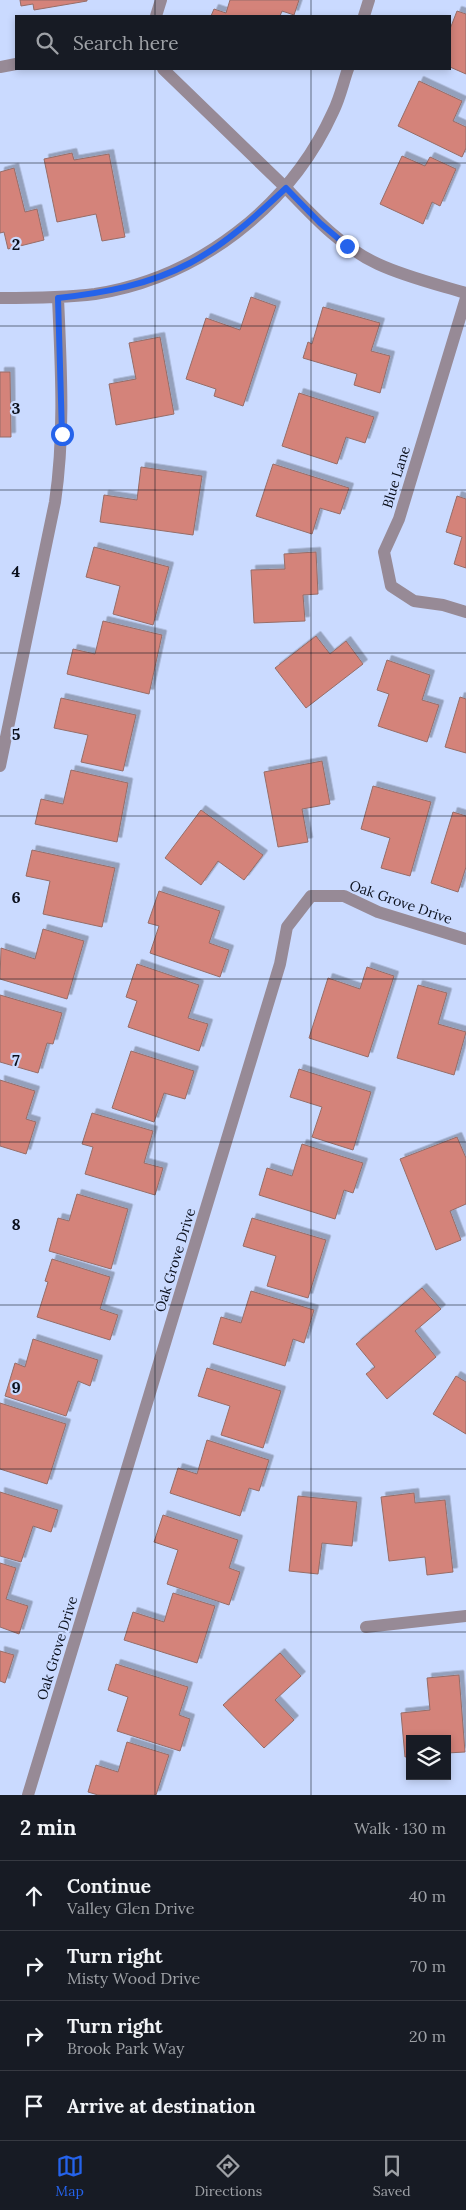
<!DOCTYPE html>
<meta charset="utf-8">
<style>
body{margin:0;font-family:Lora,serif;background:#20242c;color:#f1f3f6}
.controls{position:absolute;right:15px;bottom:15px;display:grid;overflow:hidden;border-radius:0px;box-shadow:0 2px 8px #0003}
.controls button{width:45px;height:45px;display:grid;place-items:center;padding:0;border:0;border-bottom:1px solid #363941;background:#171b24;color:#f1f3f6;font:25px sans-serif}
.stop{position:absolute;width:15px;height:15px;margin:-11px;border:4px solid #2563eb;border-radius:50%;background:#fff}
.stop.end{background:#2563eb;border-color:#fff;box-shadow:0 1px 5px #0008}
.list{margin:0;padding:0;list-style:none}
h2{display:flex;justify-content:space-between;align-items:center;height:65px;margin:0;padding:0 20px;font-size:21px}
h2 small{font-size:16px;font-weight:400;color:#9ea1a6}
.list li{display:grid;grid-template-columns:32px 1fr auto;gap:15px;align-items:center;box-sizing:border-box;height:70px;padding:0 20px;border-top:1px solid #363941}
.list b{display:block;font-size:19px;white-space:nowrap}
.list p{margin:0;font-size:16px;white-space:nowrap;color:#9ea1a6}
.list em{font-size:16px;font-style:normal;color:#9ea1a6}
.icon{flex:none;width:28px;height:28px;fill:none;stroke:currentColor;stroke-width:2;stroke-linecap:round;stroke-linejoin:round}
.map{position:relative;flex:none;width:466px;height:1795px;overflow:hidden}
.search{position:absolute;background:#171b24;box-shadow:0 2px 8px #0003;left:15px;right:15px;top:15px;height:55px;display:flex;align-items:center;gap:12px;box-sizing:border-box;padding:0 18px;border-radius:0px;color:#9ea1a6;font-size:19px}
.sheet{height:345px;background:#171b24}
nav{display:flex;justify-content:space-around;align-items:center;box-sizing:border-box;height:70px;border-top:1px solid #363941;background:#171b24;font-size:14px;color:#9ea1a6}
nav a{display:grid;justify-items:center;gap:2px}
nav .on{color:#2563eb}
.map>svg:first-child{display:block}
</style>
<div class="map">
<svg width="466" height="1795" viewBox="0 0 466 1795">
<defs>
<filter id="shadow"><feDropShadow dx="4.5" dy="-4.5" stdDeviation="0" flood-color="#0004"/></filter>
</defs>
<rect width="100%" height="100%" fill="#cadaff"/>
<path fill="#d4837a" stroke="#966d68" filter="url(#shadow)" d="M20,0h67v1l-53,9 -1,-6 -12,2z
M230,0h69l-5,15 -12,-4 -2,5h-69l3,-7 12,4z
M457,11l9,3v60l-16,-7v-38z
M419,81l43,20 -9,20 13,6v21l-4,9 -64,-31z
M72,153l2,7 35,-6 16,83 -23,4 -6,-27 -39,8 -13,-63z
M402,156l23,10 5,-9 26,12 -16,37 -8,-4 -9,22 -43,-20z
M14,168l11,44 12,-3 7,31 -36,9 -4,-17 -4,1v-61z
M251,297l25,9 -33,100 -29,-10 2,-7 -30,-10 20,-61 34,12z
M323,307l57,16 -9,28 19,5 -10,37 -26,-8 3,-11 -54,-16 5,-16 4,2z
M160,337l14,77 -58,11 -7,-41 27,-5 -7,-36z
M0,372h10l1,65h-11z
M299,393l75,24 -9,26 -19,-6 -9,27 -55,-18z
M273,464l76,24 -9,26 -20,-6 -8,26 -56,-18z
M141,467l61,9 -9,59 -93,-13 4,-27 33,5z
M457,496l9,3v69l-12,-4 8,-27 -16,-5z
M94,547l75,20 -16,58 -40,-11 7,-28 -34,-9z
M316,552l2,42 -15,1 2,26 -51,2 -3,-53 34,-1 -1,-15z
M103,621l59,14 -13,59 -82,-20 6,-25 22,5z
M316,636l14,18 16,-13 17,23 -57,44 -31,-40z
M387,660l43,15 -8,25 17,5 -12,37 -49,-16 11,-32 -12,-4z
M460,697l6,2v54l-21,-6z
M61,698l75,17 -13,56 -42,-9 7,-27 -34,-7z
M322,761l8,43 -28,5 6,33 -30,5 -14,-75z
M71,770l57,13 -11,59 -82,-18 6,-25 22,5z
M373,786l58,16 -21,74 -29,-8 9,-30 -29,-9z
M201,810l62,45 -19,25 -26,-19 -17,24 -36,-27z
M453,812l13,4v51l-8,25 -27,-9z
M32,850l83,18 -13,59 -59,-13 7,-33 -24,-5z
M159,891l61,20 -11,32 20,7 -9,27 -70,-24 9,-27 -11,-3z
M43,929l41,12 -17,58 -67,-20 1,-31 34,11z
M137,964l62,21 -11,33 20,6 -9,27 -71,-24 9,-26 -11,-4z
M367,967l27,9 -26,81 -59,-19 19,-60 32,11z
M418,985l29,8 -9,31 28,8 -12,43 -57,-17z
M0,995l62,18 -9,31 -6,-1 -9,30 -38,-11z
M131,1051l63,20 -9,28 -21,-6 -10,29 -42,-14z
M299,1069l72,23 -18,58 -41,-13 10,-30 -32,-10z
M0,1080l35,11 -9,28 10,3 -10,32 -26,-8z
M92,1113l61,18 -9,32 19,5 -8,27 -70,-21 8,-27 -11,-3z
M457,1137l9,21v46l-16,7 11,29 -25,10 -36,-91z
M302,1144l61,19 -10,30 -9,-3 -9,29 -76,-24 8,-27 25,8z
M77,1194l51,15 -17,60 -62,-18 9,-33 11,3z
M252,1218l74,22 -18,58 -41,-12 9,-30 -33,-10z
M52,1259l58,18 -10,32 18,6 -8,25 -73,-23 11,-35 -3,-1z
M422,1288l19,21 -26,22 21,26 -49,42 -21,-25 9,-7 -19,-23z
M251,1291l63,19 -10,33 -11,-4 -8,27 -72,-22 8,-27 20,6z
M33,1339l65,21 -8,26 -12,-5 -12,35 -61,-20 10,-33 10,4z
M207,1368l74,23 -18,57 -42,-13 9,-29 -32,-10z
M456,1376l10,6v52l-33,-20z
M0,1403l66,21 -19,60 -47,-15z
M207,1440l62,20 -10,31 -10,-3 -9,28 -70,-23 8,-25 19,6z
M0,1492l58,18 -7,22 -18,-6 -12,36 -21,-6z
M414,1493l1,10 30,-3 8,72 -26,3 -2,-18 -36,4 -8,-64z
M298,1496l59,6 -5,44 -30,-3 -4,31 -29,-3z
M163,1515l75,25 -9,28 11,4 -11,33 -62,-21 11,-34 -24,-8z
M0,1563l16,5 -10,31 22,7 -9,28 -19,-7z
M173,1593l42,13 -18,57 -73,-23 9,-28 31,10z
M0,1651l14,4 -9,28 -5,-2z
M280,1653l21,23 -26,24 19,20 -30,28 -41,-43z
M116,1664l72,23 -9,28 11,4 -10,32 -63,-20 11,-34 -20,-7z
M459,1675l6,77 -18,1v-14h-37v17l-5,1 -4,-44 29,-3 -3,-32z
M127,1742l42,13 -13,40h-58l-10,-3 8,-27 22,7z"/>
<g fill="none" stroke-linecap="round" stroke-linejoin="round">
<path stroke="#978a96" stroke-width="12" d="M156,16l5,-16
M0,67l16,-3
M163,69l123,119"/>
<path stroke="#978a96" stroke-width="12" d="M364,16l5,-16
M286,188c27,28 55,59 92,76 28,13 58,20 88,29
M0,298c32,0 63,0 95,-4 103,-16 195,-87 238,-182 7,-14 10,-29 15,-43
M466,298l-67,221 -15,33 7,34 23,15 29,4 23,7
M0,766l55,-264c10,-67 6,-135 3,-204
M366,1627l100,-11
M28,1795l252,-831 7,-37 24,-31h33l34,16 88,27"/>
</g>
<g fill="none" stroke-linecap="round" stroke-linejoin="round">
<path stroke="#2563eb" stroke-width="6" d="M62,434l-4,-136c45,-5 91,-13 132,-35 36,-19 66,-47 96,-75l34,35 27,23"/>
</g>
<path fill="none" stroke="#0a0f1c" stroke-width="1" stroke-opacity="0.55" d="M155,0v16M311,0v16M155,69v1726M311,69v1726M0,163h466M0,326h466M0,490h466M0,653h466M0,816h466M0,979h466M0,1142h466M0,1305h466M0,1469h466M0,1632h466"/>
<g text-anchor="middle" stroke-width="4.5" stroke-linejoin="round" paint-order="stroke">
<g font-size="14" fill="#0a0f1c" stroke="#cadaff">
<text transform="translate(396 477) rotate(-73)" y="5">Blue Lane</text>
<text transform="translate(401 902) rotate(19)" y="5">Oak Grove Drive</text>
<text transform="translate(175 1260) rotate(-73)" y="5">Oak Grove Drive</text>
<text transform="translate(57 1648) rotate(-73)" y="5">Oak Grove Drive</text>
</g>
</g>
<g font-size="16" text-anchor="middle" font-weight="bold" fill="#0a0f1c" stroke="#cadaff" stroke-width="4.5" stroke-linejoin="round" paint-order="stroke">
<text x="16" y="250">2</text>
<text x="16" y="414">3</text>
<text x="16" y="577">4</text>
<text x="16" y="740">5</text>
<text x="16" y="903">6</text>
<text x="16" y="1066">7</text>
<text x="16" y="1230">8</text>
<text x="16" y="1393">9</text>
</g>
</svg>
<div class="controls">
<button><svg class="icon" aria-label="layers" viewBox="0 0 24 24"><path d="M12 4l9 5-9 5-9-5zM3 14l9 5 9-5"/></svg></button>
</div>
<div class="stop" style="left:62px;top:434px"></div>
<div class="stop end" style="left:347px;top:246px"></div>
<div class="search"><svg class="icon" aria-label="search" viewBox="0 0 24 24"><circle cx="10" cy="10" r="6"/><path d="M15 15l6 6"/></svg>Search here</div>
</div>
<section class="sheet">
<h2>2 min<small>Walk · 130 m</small></h2>
<ul class="list">
<li><svg class="icon" aria-label="ahead" viewBox="0 0 24 24"><path d="M12 20V5M6 11l6-6 6 6"/></svg><div><b>Continue</b><p>Valley Glen Drive</p></div><em>40 m</em></li>
<li><svg class="icon" aria-label="right" viewBox="0 0 24 24"><path d="M7 20v-9h11M14 6l5 5-5 5"/></svg><div><b>Turn right</b><p>Misty Wood Drive</p></div><em>70 m</em></li>
<li><svg class="icon" aria-label="right" viewBox="0 0 24 24"><path d="M7 20v-9h11M14 6l5 5-5 5"/></svg><div><b>Turn right</b><p>Brook Park Way</p></div><em>20 m</em></li>
<li><svg class="icon" aria-label="arrive" viewBox="0 0 24 24"><path d="M6 21V4h12l-3 4 3 4H6"/></svg><div><b>Arrive at destination</b></div></li>
</ul>
</section>
<nav>
<a class="on"><svg class="icon" aria-label="map" viewBox="0 0 24 24"><path d="M3 6l6-2 6 2 6-2v14l-6 2-6-2-6 2zM9 4v14M15 6v14"/></svg>Map</a>
<a><svg class="icon" aria-label="directions" viewBox="0 0 24 24"><path d="M12 3l9 9-9 9-9-9zM9 14v-3h6M13 9l2 2-2 2"/></svg>Directions</a>
<a><svg class="icon" aria-label="saved" viewBox="0 0 24 24"><path d="M7 4h10v16l-5-4-5 4z"/></svg>Saved</a>
</nav>
